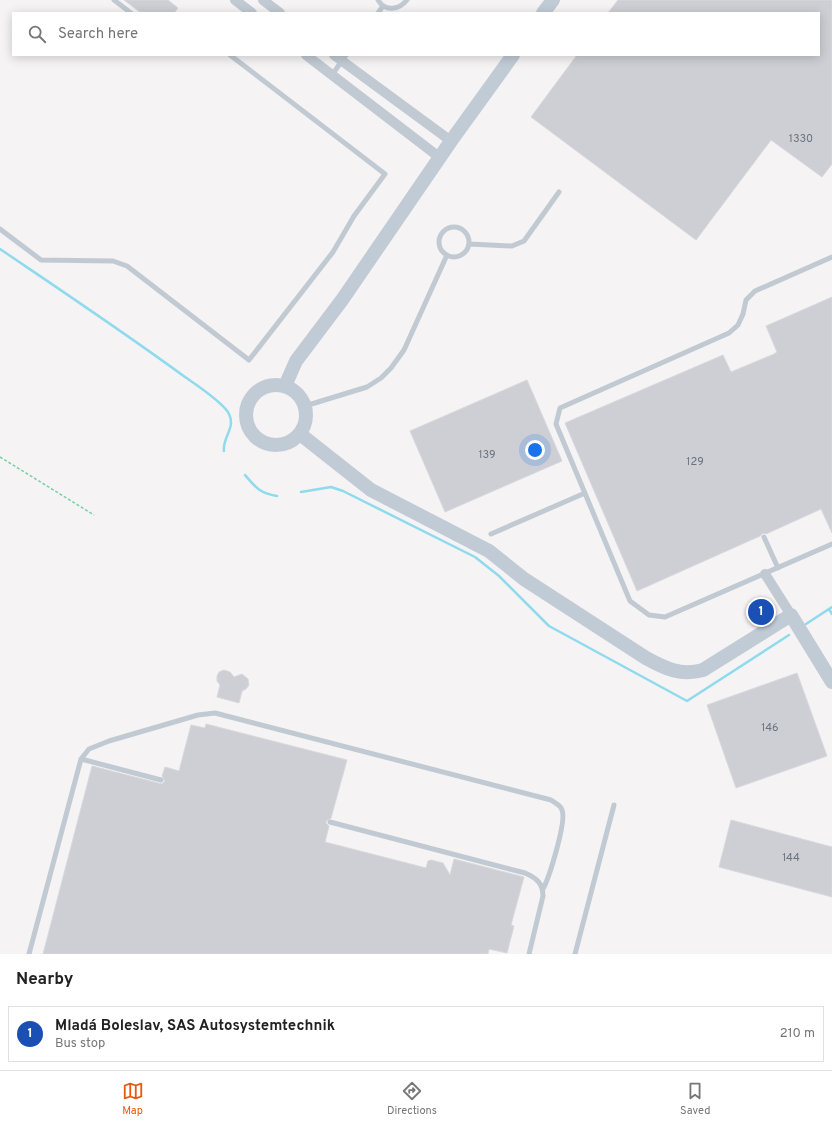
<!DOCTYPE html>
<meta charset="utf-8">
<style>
body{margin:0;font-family:Overpass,sans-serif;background:#f2f2f2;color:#222}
.you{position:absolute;left:535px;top:450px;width:14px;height:14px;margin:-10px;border:3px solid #fff;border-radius:50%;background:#1a73e8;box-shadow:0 0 0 6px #1a73e833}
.badge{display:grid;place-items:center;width:26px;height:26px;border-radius:50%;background:#ea580c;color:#fff;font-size:13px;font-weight:700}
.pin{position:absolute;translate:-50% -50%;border:2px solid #fff;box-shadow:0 1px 4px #0006}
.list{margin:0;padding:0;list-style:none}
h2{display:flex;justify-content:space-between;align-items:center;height:52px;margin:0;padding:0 16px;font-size:17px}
h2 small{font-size:13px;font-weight:400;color:#767676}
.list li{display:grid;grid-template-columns:26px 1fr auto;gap:12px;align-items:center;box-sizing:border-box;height:56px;margin:0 8px 8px;padding:0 8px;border:1px solid #e0e0e0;border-radius:0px}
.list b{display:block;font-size:15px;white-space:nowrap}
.list p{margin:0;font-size:13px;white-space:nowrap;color:#767676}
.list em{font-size:13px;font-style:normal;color:#767676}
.icon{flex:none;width:22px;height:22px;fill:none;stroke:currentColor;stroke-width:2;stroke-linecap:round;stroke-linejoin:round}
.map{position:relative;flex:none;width:832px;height:954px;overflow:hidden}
.search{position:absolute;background:#fff;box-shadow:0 2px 10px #0003;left:12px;right:12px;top:12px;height:44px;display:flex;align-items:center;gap:10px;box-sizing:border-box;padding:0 14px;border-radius:0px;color:#767676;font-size:15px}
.sheet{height:116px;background:#fff}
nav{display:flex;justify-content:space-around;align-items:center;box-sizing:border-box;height:56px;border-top:1px solid #e0e0e0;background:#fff;font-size:11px;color:#767676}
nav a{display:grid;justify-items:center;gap:2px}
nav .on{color:#ea580c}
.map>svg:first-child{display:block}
</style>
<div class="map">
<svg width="832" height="954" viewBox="0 0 832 954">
<rect width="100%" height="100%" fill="#f5f3f3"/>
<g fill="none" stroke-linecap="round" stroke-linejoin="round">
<path stroke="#90daee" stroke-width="2.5" d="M0,249c62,42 125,84 185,128 10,7 39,26 44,37 7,14 -7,24 -5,37
M245,475c11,13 15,18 32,21
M301,492l30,-5 12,4 132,66 24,19 50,50 138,75 102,-66
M829,609l3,5
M806,624l26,-17"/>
</g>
<path fill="#cdcfd5" stroke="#d7d9de" d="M124,0h44l10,8 -4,5h-33z
M618,0h214v164l-10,13 -51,-37 -75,100 -165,-123 46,-62h242v-42h-211z
M832,297v236l-11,-24 -55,25 -3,-1 -3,3 -123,55 -72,-168 158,-68 8,17 43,-18 3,-2 -11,-26z
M527,380l35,81 -117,51 -35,-81z
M224,670l6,2 4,5 8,-3 6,5 1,6 -3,4 -4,2 -3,12 -22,-6 3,-12 -3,-4v-5l2,-4z
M797,673l30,83 -91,32 -29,-83z
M206,724l141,36 -16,58 -5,3v2l3,3 -4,16 101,26 2,-7 3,-1 12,3 7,12 4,-16 70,18 -13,48 3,1 -7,27 -18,-4 -1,5h-445l49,-188 70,18 3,-3 -3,-5 3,-9 14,4 12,-46 14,3z
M731,820l101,27v50l-113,-30z"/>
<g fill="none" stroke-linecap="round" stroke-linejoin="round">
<path stroke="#7ad0a6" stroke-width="1.5" stroke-dasharray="3 2" stroke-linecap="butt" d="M0,457l94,58"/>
<path stroke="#c1cad2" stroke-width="5" d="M114,0l17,13
M378,0c7,12 21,10 29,0
M378,13l5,-7
M332,75l14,-20
M439 242a15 15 0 1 1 30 0a15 15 0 1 1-30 0Z
M0,229l41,31 72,1 14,5 122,94 84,-108 21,-36 31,-42 -155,-119
M469,244l43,2 12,-5 35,-49
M832,257l-77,34 -9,9 -3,14 -5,11 -9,8 -169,75 -4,16 74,177 19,14 16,2 167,-73
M305,406l62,-19 14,-9 10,-10 13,-18 43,-95
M491,534l94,-41
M764,537l14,31
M81,759l8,-10 20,-8 89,-26 17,-2 336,87c4,3 10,5 11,10 5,11 -13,68 -19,79
M330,822l195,51c12,5 18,11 18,23l-14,58
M29,954l52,-195 80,21
M575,954l39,-149"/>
<path stroke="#c1cad2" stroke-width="10" d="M235,0l17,13
M263,0l17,13
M306,55l133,102
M334,55l117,86
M765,574l26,41"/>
<path stroke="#c1cbd6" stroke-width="14" d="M543,13l10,-13
M246 415a30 30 0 1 1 60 0a30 30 0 1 1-60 0Z
M285,386l11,-25 46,-61 109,-159 62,-86
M300,434l71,56 118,61 35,28 122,79c20,11 35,18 57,12l88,-55 41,67"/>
</g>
<g text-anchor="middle" stroke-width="3" stroke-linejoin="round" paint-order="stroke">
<g font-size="11" fill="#6b747e">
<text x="801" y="142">1330</text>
<text x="487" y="458">139</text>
<text x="695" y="465">129</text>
<text x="770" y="731">146</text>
<text x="791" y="861">144</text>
</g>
</g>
</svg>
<div class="you"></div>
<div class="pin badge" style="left:761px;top:612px;background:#1a4fb4">1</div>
<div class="search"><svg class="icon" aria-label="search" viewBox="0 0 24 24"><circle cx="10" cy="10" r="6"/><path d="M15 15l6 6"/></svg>Search here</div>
</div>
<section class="sheet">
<h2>Nearby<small></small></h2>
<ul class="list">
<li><span class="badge" style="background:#1a4fb4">1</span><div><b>Mladá Boleslav, SAS Autosystemtechnik</b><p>Bus stop</p></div><em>210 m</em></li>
</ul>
</section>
<nav>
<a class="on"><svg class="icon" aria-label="map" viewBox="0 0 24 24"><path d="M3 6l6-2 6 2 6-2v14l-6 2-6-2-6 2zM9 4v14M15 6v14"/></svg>Map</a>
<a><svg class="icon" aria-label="directions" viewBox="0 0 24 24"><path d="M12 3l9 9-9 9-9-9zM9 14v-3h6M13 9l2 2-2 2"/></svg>Directions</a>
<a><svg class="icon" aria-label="saved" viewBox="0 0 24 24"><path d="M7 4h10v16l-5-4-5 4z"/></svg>Saved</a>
</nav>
